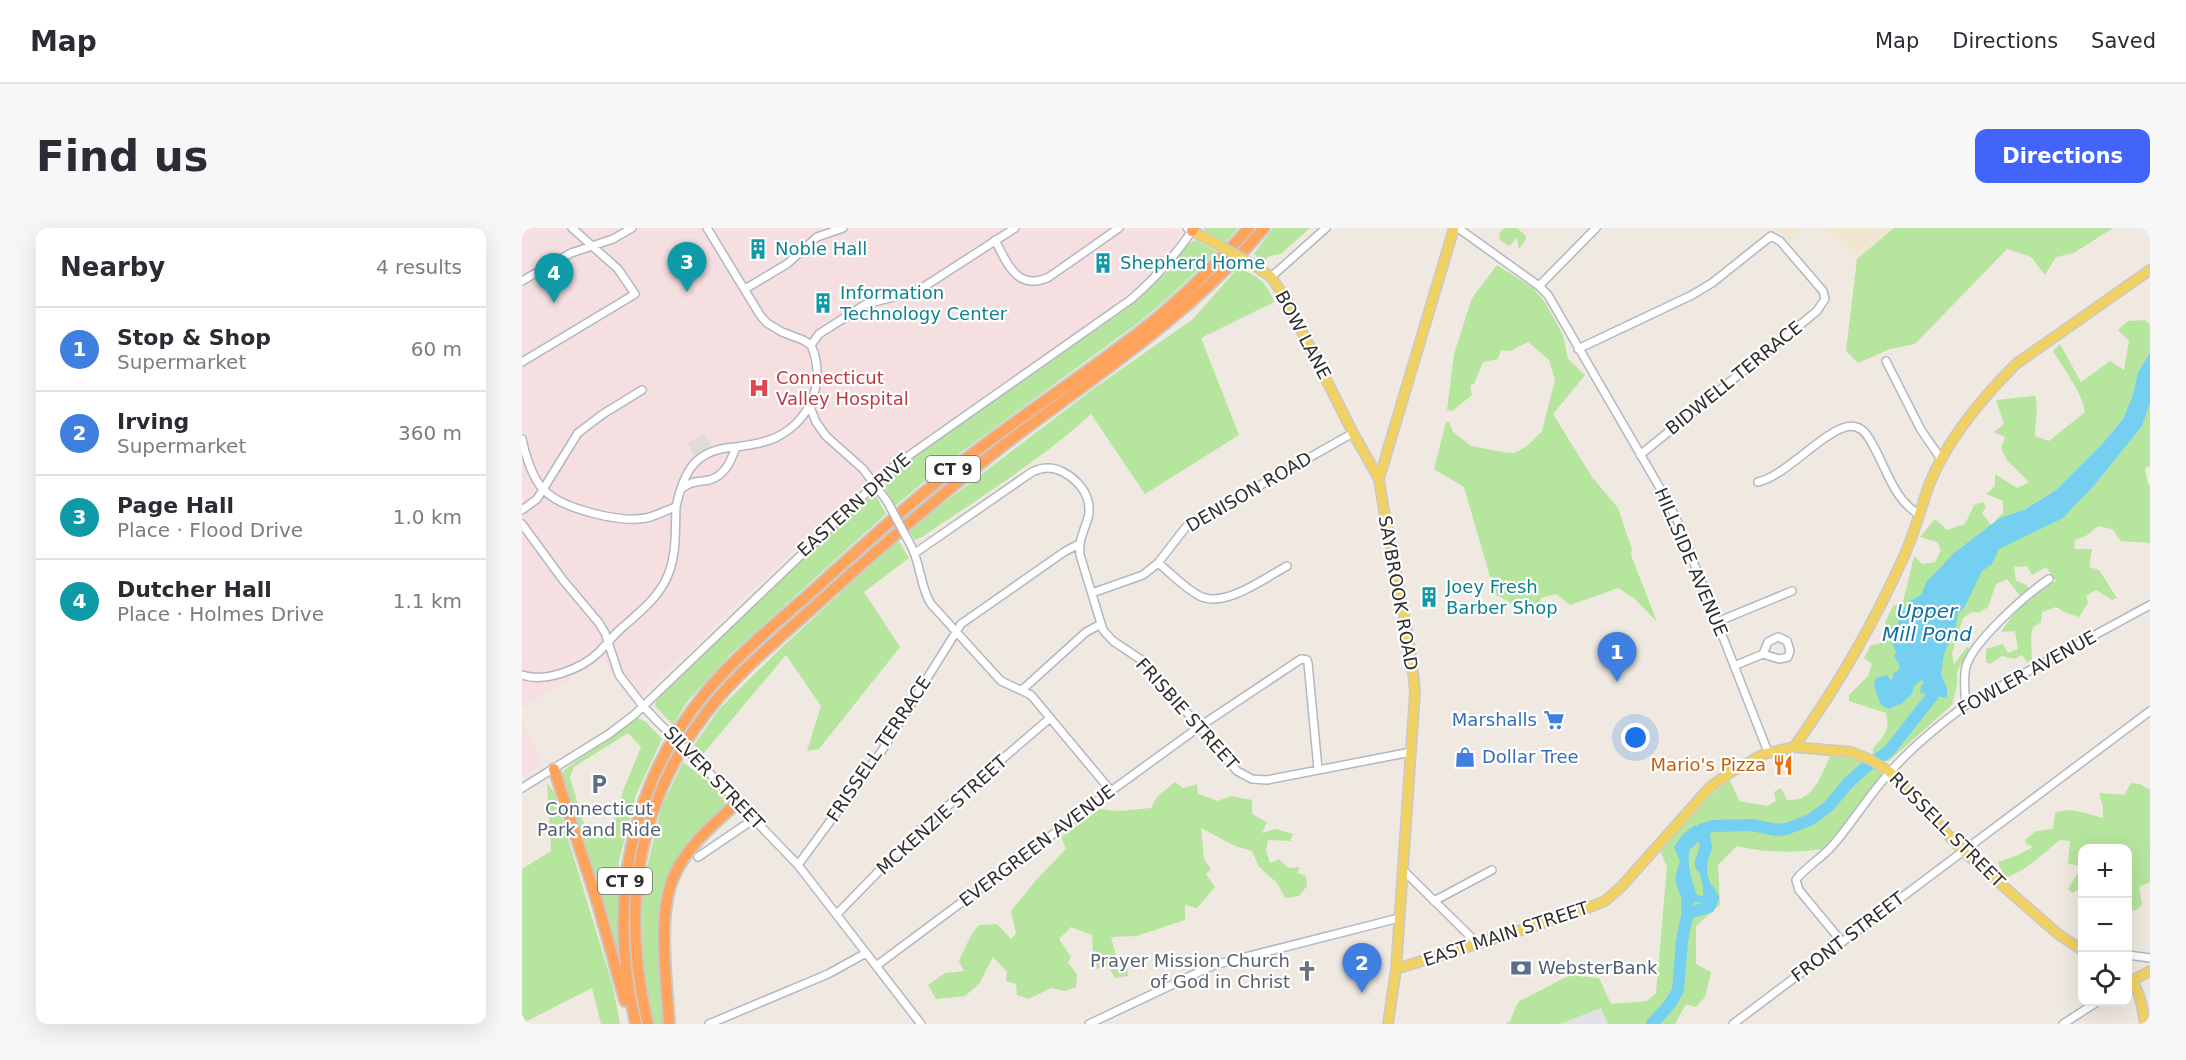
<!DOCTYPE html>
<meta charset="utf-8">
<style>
body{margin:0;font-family:"DejaVu Sans",sans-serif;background:#f7f7f7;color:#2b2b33}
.controls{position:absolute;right:18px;bottom:18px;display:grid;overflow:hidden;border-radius:12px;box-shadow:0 6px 24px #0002}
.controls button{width:54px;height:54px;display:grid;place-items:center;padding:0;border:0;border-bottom:2px solid #e1e1e2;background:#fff;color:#2b2b33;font:30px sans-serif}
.you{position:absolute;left:1114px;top:510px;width:21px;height:21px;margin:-15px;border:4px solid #fff;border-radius:50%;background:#1a73e8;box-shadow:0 0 0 9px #1a73e833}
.badge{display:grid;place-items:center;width:39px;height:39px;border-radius:50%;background:#4264fb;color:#fff;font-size:20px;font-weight:700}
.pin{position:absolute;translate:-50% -50px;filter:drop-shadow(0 2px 3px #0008)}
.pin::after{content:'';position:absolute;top:32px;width:21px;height:18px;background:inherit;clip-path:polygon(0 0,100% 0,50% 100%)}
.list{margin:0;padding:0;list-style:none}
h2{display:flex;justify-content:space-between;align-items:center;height:78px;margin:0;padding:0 24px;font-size:26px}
h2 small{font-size:20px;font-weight:400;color:#7c7c81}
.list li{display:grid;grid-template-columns:39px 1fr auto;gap:18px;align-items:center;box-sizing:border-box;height:84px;padding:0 24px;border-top:2px solid #e1e1e2}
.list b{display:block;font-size:22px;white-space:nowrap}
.list p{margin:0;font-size:20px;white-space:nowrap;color:#7c7c81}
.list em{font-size:20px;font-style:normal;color:#7c7c81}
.icon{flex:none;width:33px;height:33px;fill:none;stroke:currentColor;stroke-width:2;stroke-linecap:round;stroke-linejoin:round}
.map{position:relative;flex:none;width:1628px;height:796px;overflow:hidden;border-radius:12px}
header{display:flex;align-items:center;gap:36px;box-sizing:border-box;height:84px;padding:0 30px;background:#fff;border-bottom:2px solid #e1e1e2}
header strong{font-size:28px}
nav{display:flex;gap:33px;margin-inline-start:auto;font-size:21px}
.intro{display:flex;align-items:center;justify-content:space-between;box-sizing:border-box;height:144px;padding:0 36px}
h1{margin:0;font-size:42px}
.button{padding:15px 27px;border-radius:12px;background:#4264fb;color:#fff;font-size:21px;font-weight:700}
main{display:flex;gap:36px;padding:0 36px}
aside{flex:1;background:#fff;border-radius:12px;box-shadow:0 6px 24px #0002}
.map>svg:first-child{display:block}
</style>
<header>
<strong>Map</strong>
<nav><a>Map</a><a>Directions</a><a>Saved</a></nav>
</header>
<div class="intro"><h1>Find us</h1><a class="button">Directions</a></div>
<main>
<aside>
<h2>Nearby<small>4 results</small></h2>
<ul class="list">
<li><span class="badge" style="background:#3f7fe0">1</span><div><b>Stop &amp; Shop</b><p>Supermarket</p></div><em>60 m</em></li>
<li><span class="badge" style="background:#3f7fe0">2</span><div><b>Irving</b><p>Supermarket</p></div><em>360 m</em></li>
<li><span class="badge" style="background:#0f9aa8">3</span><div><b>Page Hall</b><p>Place · Flood Drive</p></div><em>1.0 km</em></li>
<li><span class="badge" style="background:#0f9aa8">4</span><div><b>Dutcher Hall</b><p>Place · Holmes Drive</p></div><em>1.1 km</em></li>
</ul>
</aside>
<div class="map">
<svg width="1628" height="796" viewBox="0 0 1628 796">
<rect width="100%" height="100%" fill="#efe9e1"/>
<path fill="#e3e1e8" d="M1079,780l7,16h-48z"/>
<path fill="#f0e6d1" d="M1256,0h23l-13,13z
M1304,0h68l-37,31z"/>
<path fill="#f5dfe0" d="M0,0h653l5,4 -1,7 -24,32 -41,34 -236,166 -246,233 -29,-46 -81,50z
M0,490l20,46 -20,13z"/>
<path fill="#b6e59e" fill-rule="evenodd" d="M681,0h35l-13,15 -17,-9z
M751,0h37l-29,26 -12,2 -6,7 -9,-9z
M983,0h12l9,8v4l-7,9 -2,-11 -8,8 -9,-6 -1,-7z
M1372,0h219l-39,25 -18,4 -11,18 -14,-18 -24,-8 -92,95 -25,5 -32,14 -12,-12 11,-92z
M674,12l21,12 -50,47 -29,24 -194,142 -49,41c-12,-21 -15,-22 3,-38l232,-162 36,-33 23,-30z
M975,37l36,23 12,14 18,33 5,24 17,16 -32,39 39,63 26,31 14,41 -1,6 26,67 -23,-24 -16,-10 -48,17 -14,-11 -15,4 -5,19 -41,-23 -31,-107 -30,-18 12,-47h3l4,10 18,14 31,6 12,1 13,-7 15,-15 13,-51 -6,-20 -21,-18 -17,9 -10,-1 -3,9 -15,3 -9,22 -4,1 2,10 -20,16 -5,-1 7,-56 18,-56z
M716,40c20,8 29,14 36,34l-73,36 38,97 -94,59 -54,-80c-51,47 -111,83 -169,123l-7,3 -5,-7 2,-6 181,-138 100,-70z
M1623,92l5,5v28l-12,19 -5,23 -10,24 -21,25 -46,46 -32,20 -15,34 88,-62 45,-56 8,-23v63l-5,2 3,17h2v58l-29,-2 -9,-12 -14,-3 -12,10 -11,4 -1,9h18l-3,18 10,3 18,28 -5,2 -16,-10 -10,6 2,7 -9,14 -13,-4 -10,-6 -14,5 -1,10 -8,5 -2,9 1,24 -5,2 -5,-7 -8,4 -12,-3 -12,8 -4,-2v-13l17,-5 5,9 10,-4 -3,-18 -14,1c15,-23 32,-38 55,-51l-10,-14 -14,8 -5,-9 -13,1 2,14 9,3 5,5 -10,7 -13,-17 -11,5 -8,23 -10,6 -6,-1 -9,6 -11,35 2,11 13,-17 3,2 -13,23v13l-5,20 -63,56h-4l-12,-5v-8c12,-12 17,-19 13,-35l-37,-12v-6l19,-19 4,-12 -8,-6 7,-13 8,-1 9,-17 -3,-5 8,-16 10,-4 11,-46 8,8 13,-2 6,-12 -4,-8 -17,-5 15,-18 12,11 18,-6 9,-19 9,-3 3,5 -4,6 9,12 12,-12v-12l-17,-7 9,-8v-12l22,14 12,-6 -22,-22 -6,-12 4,-11 -11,-5 10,-8 -8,-24 39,-4c4,13 0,25 0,40l14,5 36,-29c-2,-18 -22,-44 -32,-61l7,-7 21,38 29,-21 14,9 5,-29 -11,-11 10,-9z
M351,266l3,2 10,18 -154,139 -45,49 -14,23 -18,-19 1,-5 7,-8 128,-124z
M376,312l11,18 -45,34 36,55 -81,102 -12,2 14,-45 -35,-51 -83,99 -9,-9 25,-36 61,-60z
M116,490l8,4 16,17 -26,56 -17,66 -2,106 -56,-191 4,-7zM106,505l13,14 -18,44 -13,44 -22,2 -18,-59 4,-11z
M1308,528l29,2 22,15 -1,7 -57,69c-29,4 -57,4 -86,-3l-19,19 2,40 -24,21v38l15,8 -6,25 -9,10 -10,-3 -11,20h-67l-7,-16 -41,16h-54l4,-3 8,-19 52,-27 29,3 12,26 36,-3 9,-8 11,-126 -7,-16 52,-57 18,-14 9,21 28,5 9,-5 -2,-9 7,-4 6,12c27,2 34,-24 43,-44z
M161,534l29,23 13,15 -1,6 -60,86 -4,23 4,109h-9l-12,-56 -1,-79 19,-81z
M653,554l8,6 14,-4 1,10 20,7 13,-5 21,4v14l15,8 -5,11 14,-4 17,5 -3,7 -22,-1 -2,11 4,12 9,-4 9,9 12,-1 -3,6 9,3 1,10 -8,10 -14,2 -8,-15 -18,-16 -7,-16 -17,-5 -34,-18 3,31 7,10 -5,5 9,13 -18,21 -12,-3v15l-48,16 -26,1 6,22 10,6 1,11 -13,2 -7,-12 -11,3 -4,-17 -1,-17 -21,-8 -12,12 12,18 -3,6 9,11 -1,13 -11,4 -14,-3 -22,11 -12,-4 -1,-11 -10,-3 1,-9 -14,-15 -14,27 -14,12 -29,3 -8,-14 17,-12 19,-2 -5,-10 12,-26 8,-10 18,-1 14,15 5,-5 -5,-23 26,-32 29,-30 -5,-12 39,-28 18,2 33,-3 6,-11z
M25,555l7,9 59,195 7,37h-19l-9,-36 -65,33 1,3h-6v-155l29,-18z
M1609,555l9,1 10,6v92l-11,5 3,17 -6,6h-8v-62h-46v40l-10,5 -4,-4 14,-23 -14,-2 2,-23 -10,-1c-13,10 -41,37 -56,37l-6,-15 18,-6 17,-9 -7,-3 -1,-4 11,-9 17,-2 2,-16c15,-7 32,1 48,5v-10l-4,-15 25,2z"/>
<path fill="#dfdcd8" d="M182,206l7,12 -17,10 -6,-13z"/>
<path fill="#75cff0" d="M1628,125v50l-8,23 -45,56 -34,36 -64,31 -7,15 -10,7 -18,37 -6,5 -2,13 -12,28 -3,21 6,13v10l-27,-5 1,-6 3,-5 -3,-2 -7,6 -2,8 -10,9 -13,6 -8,-4 -5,-13 -2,-7 2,-7 11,-3 4,5 2,-2v-5l5,-2 2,-5 -6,-10 2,-4 -4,-9 10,-32 8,-10 11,-6 6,-14 27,-28 46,-35 24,-8 32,-20 46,-46 21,-25 10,-24 5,-23z
M1173,597l5,5c0,10 -5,10 -9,17 -6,10 1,38 6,48l6,1c3,-15 -10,-24 -1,-44l4,-2 2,3 -1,20 6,19 2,12 -33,-3c-6,-22 -10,-16 -2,-40l-6,-14 9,-13z"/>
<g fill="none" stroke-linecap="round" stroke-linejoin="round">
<path stroke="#75cff0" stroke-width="12" d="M1165,616l16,-15 10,-3 39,-1 25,5 9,-1 24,-9 19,-14 19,-23 18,-16 23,-16 44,-56v-16
M1179,638v-5l5,-13 -3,-19
M1165,688l5,-4 17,-5 4,-9 -4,-7
M1130,796l18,-20 8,-14 4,-49 5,-25 1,-30"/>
<g stroke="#b4b7c1" stroke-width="10">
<path id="minor" d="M185,0l53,87 7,8 15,9 21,8 8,5
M936,0l81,58 9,9 116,200 13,25 91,232
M473,12c12,23 22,52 54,37l70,-49
M749,49l55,-49
M0,53l49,-28 42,-14 19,-11
M1017,58l57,-58
M223,61l42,-25 30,-27 26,-9
M1056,121l114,-54 20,-12 59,-47 9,5 43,50 2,8 -8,12 -177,144
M1364,133l35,69 20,29
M0,134l113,-68 -17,-25 -46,-41
M288,179l6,15 10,14 37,33 24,32
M0,211c3,15 11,41 22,51 18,19 76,33 102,28 10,-2 20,-8 30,-11 8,-37 20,-58 60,-60
M1236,254c30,-6 75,-63 98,-55 9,2 14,13 18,20 13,24 21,54 46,68
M159,261c10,-8 16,-7 28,-9 16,-4 22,-19 27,-33 14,-2 29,-4 41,-10 35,-18 49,-57 34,-92l8,-11 47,-30 44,-11 12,-5 93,-60
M0,282l15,-11 41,-66 25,-19 39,-24
M0,296l41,56 36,43 6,10 14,42 24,31 15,16
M387,314c12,19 10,43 22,62l70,77 30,14 80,96
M393,325l117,-81c10,-5 20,-6 31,0 17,9 30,26 25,46 -4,13 -10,23 -8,37l23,75 10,11 30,20 94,110 15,8 15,1 144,-28
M636,335c13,10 25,24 40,32 24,15 67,-17 89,-29
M570,365l51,-18 15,-12 28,-36 167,-94
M1195,394l75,-31
M1212,438l29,-12 16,5 9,-2 2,-6 -3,-10 -9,-4 -10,5 -5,12
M0,447c23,8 59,-6 76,-22 9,-9 16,-19 26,-27 17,-15 35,-29 44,-51 9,-22 7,-46 8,-68
M500,462l64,-58 15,-8
M1444,477c-1,-12 -3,-26 0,-38 6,-25 61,-73 83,-88
M174,531l102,106 123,159
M0,560l87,-54 25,-19 260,-249 236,-166c24,-20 44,-43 62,-69l-5,-3
M176,629l56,-38
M276,637l83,-113 80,-128 103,-72 15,-8
M880,641l74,73
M912,673l58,-31
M315,686l77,-79 136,-117
M1320,714l-43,-52 -3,-10c5,-9 28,-24 37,-35 20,-23 36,-50 57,-73 22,-25 49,-47 76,-67l184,-100
M1606,727l22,3
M354,738l235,-175 88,-64 102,-68 6,1 1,3 10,106
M187,796l119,-50 38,-21
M567,796l125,-59 185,-47
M1211,796l417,-313
M1541,796l34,-22"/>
</g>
<g stroke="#c9c9c9" stroke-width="12">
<path id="major" d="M670,3l21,11
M732,37l17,12 13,19 69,137 26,46
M1272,519c43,-60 81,-126 111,-193 10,-23 16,-46 24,-69 18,-46 53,-87 87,-121l134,-94
M874,741l177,-55 32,-13 16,-14 89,-100 21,-15 33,-18 30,-7 57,5 20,8 19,12 73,79 95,83 24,16
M1606,750c13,12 14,29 17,46
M1609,753l19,-10
M866,796l8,-55 19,-277c-6,-72 -26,-142 -36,-213l75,-251"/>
</g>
<g stroke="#c9c9c9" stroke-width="14">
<path id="highway" d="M670,3l2,-3
M32,541l43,132 28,100
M114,796c-29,-119 -8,-238 71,-333 32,-38 72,-70 109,-103 55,-50 109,-99 168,-143 57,-43 118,-82 173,-127 33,-28 63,-58 92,-90
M126,796c-29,-120 -10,-232 71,-327 32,-37 70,-67 106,-100 61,-55 123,-109 188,-159 88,-66 179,-125 251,-210
M147,796c-2,-43 -13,-111 6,-150 14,-30 39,-50 63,-72"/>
</g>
<use href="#minor" stroke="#fff" stroke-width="7"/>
<use href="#major" stroke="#f2d163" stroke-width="9"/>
<use href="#highway" stroke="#ffa35c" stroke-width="10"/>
<g stroke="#b4b7c1" stroke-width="10" stroke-linecap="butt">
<path id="minor-bridge" d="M365,273l22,41
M136,494l38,37"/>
</g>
<g stroke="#c9c9c9" stroke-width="12" stroke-linecap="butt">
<path id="major-bridge" d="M691,14l41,23"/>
</g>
<use href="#minor-bridge" stroke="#fff" stroke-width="7"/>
<use href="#major-bridge" stroke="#f2d163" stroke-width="9"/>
</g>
<defs>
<g id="building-bare" transform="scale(1.62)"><path d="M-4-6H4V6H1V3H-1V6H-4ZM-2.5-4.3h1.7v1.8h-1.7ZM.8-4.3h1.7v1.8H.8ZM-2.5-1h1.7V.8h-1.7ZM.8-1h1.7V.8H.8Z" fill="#0f9aa8" stroke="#fff" stroke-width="2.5" paint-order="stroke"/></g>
<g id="hospital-bare" transform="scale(1.62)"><path d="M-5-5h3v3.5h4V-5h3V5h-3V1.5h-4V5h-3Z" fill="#e0444e" stroke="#fff" stroke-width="2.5" paint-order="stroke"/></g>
<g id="supermarket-bare" transform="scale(1.62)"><path d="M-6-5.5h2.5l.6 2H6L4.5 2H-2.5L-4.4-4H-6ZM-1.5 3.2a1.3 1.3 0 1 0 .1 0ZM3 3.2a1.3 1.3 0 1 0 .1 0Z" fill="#3f7fe0" stroke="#fff" stroke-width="2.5" paint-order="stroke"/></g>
<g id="shop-bare" transform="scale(1.62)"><path d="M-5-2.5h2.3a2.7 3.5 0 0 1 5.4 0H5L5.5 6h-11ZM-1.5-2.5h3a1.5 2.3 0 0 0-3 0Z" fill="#3f7fe0" stroke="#fff" stroke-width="2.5" paint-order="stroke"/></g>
<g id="restaurant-bare" transform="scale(1.62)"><path d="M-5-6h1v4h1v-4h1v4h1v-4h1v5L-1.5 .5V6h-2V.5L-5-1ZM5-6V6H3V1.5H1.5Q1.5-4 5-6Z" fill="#e8710a" stroke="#fff" stroke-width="2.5" paint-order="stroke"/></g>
<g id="parking-bare" transform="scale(1.62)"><path d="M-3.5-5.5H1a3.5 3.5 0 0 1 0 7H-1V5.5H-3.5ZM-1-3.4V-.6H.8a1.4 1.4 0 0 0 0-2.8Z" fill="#5c6f8a" stroke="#fff" stroke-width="2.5" paint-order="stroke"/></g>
<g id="bank-bare" transform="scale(1.62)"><path d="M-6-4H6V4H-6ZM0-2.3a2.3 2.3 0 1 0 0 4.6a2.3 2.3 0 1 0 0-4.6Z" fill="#5c6f8a" stroke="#fff" stroke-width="2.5" paint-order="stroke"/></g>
<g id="church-bare" transform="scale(1.62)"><path d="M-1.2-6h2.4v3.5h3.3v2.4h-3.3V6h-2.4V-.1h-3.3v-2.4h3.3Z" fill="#6b7280" stroke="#fff" stroke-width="2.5" paint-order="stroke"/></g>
</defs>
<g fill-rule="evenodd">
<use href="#building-bare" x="236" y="21"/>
<use href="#building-bare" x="581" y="35"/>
<use href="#building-bare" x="301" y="75"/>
<use href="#hospital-bare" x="237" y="160"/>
<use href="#building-bare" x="907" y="369"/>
<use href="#supermarket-bare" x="1032" y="492"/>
<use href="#shop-bare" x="943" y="529"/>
<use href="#restaurant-bare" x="1261" y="537"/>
<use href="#parking-bare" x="77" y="556"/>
<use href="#bank-bare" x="999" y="740"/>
<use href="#church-bare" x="785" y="743"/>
</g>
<g text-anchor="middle" stroke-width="4.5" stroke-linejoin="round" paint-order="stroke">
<g fill="#fff" stroke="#6d6d6d" stroke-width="1.5">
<rect x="404" y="228" width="54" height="26" rx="4.5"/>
<rect x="76" y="640" width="54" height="26" rx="4.5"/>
</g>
<g font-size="16" font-weight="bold" fill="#2e2e2e">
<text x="431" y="247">CT 9</text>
<text x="103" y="659">CT 9</text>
</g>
<g font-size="18" fill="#0d838f" stroke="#fff" text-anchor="start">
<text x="253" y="27">Noble Hall</text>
<text x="598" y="41">Shepherd Home</text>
<text x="318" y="71">Information<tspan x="318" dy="21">Technology Center</tspan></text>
<text x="924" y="365">Joey Fresh<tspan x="924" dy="21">Barber Shop</tspan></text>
</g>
<g font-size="18" fill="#2e2e2e" stroke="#fff">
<text transform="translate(781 107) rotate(62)" y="6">BOW LANE</text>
<text transform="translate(1212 150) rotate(-39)" y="6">BIDWELL TERRACE</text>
<text transform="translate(727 264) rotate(-30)" y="6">DENISON ROAD</text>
<text transform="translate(332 277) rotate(-42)" y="6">EASTERN DRIVE</text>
<text transform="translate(1169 334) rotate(67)" y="6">HILLSIDE AVENUE</text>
<text transform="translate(876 365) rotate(80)" y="6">SAYBROOK ROAD</text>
<text transform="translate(1505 445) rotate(-29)" y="6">FOWLER AVENUE</text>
<text transform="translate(665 486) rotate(48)" y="6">FRISBIE STREET</text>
<text transform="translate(357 521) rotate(-56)" y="6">FRISSELL TERRACE</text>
<text transform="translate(192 550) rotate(46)" y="6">SILVER STREET</text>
<text transform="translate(420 587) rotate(-42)" y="6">MCKENZIE STREET</text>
<text transform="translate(1425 602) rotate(45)" y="6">RUSSELL STREET</text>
<text transform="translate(515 618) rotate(-37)" y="6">EVERGREEN AVENUE</text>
<text transform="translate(984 706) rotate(-18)" y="6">EAST MAIN STREET</text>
<text transform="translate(1326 709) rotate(-37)" y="6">FRONT STREET</text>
</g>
<g font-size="18" fill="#be3a42" stroke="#fff" text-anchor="start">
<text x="254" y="156">Connecticut<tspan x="254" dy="21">Valley Hospital</tspan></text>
</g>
<g font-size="18" fill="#366cbe" stroke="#fff" text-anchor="end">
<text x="1015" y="498">Marshalls</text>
<text x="960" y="535" text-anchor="start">Dollar Tree</text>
</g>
<g font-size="18" fill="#c56008" stroke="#fff" text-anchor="end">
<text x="1244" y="543">Mario's Pizza</text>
</g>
<g font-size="18" fill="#4e5e75" stroke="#fff">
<text x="77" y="587">Connecticut<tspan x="77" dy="21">Park and Ride</tspan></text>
<text x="1016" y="746" text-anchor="start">WebsterBank</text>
</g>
<g font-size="18" fill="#5b616d" stroke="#fff" text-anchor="end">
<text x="768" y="739">Prayer Mission Church<tspan x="768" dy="21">of God in Christ</tspan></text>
</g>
<g font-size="20" font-style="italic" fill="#0d6fa3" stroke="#fff">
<text x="1405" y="390">Upper<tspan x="1405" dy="23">Mill Pond</tspan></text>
</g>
</g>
</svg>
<div class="controls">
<button>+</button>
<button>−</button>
<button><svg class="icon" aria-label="locate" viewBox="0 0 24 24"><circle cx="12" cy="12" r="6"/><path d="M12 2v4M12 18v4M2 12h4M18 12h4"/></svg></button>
</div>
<div class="you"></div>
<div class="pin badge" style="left:1095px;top:454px;background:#3f7fe0">1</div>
<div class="pin badge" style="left:840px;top:765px;background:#3f7fe0">2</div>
<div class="pin badge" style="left:165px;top:64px;background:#0f9aa8">3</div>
<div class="pin badge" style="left:32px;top:75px;background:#0f9aa8">4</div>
</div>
</main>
